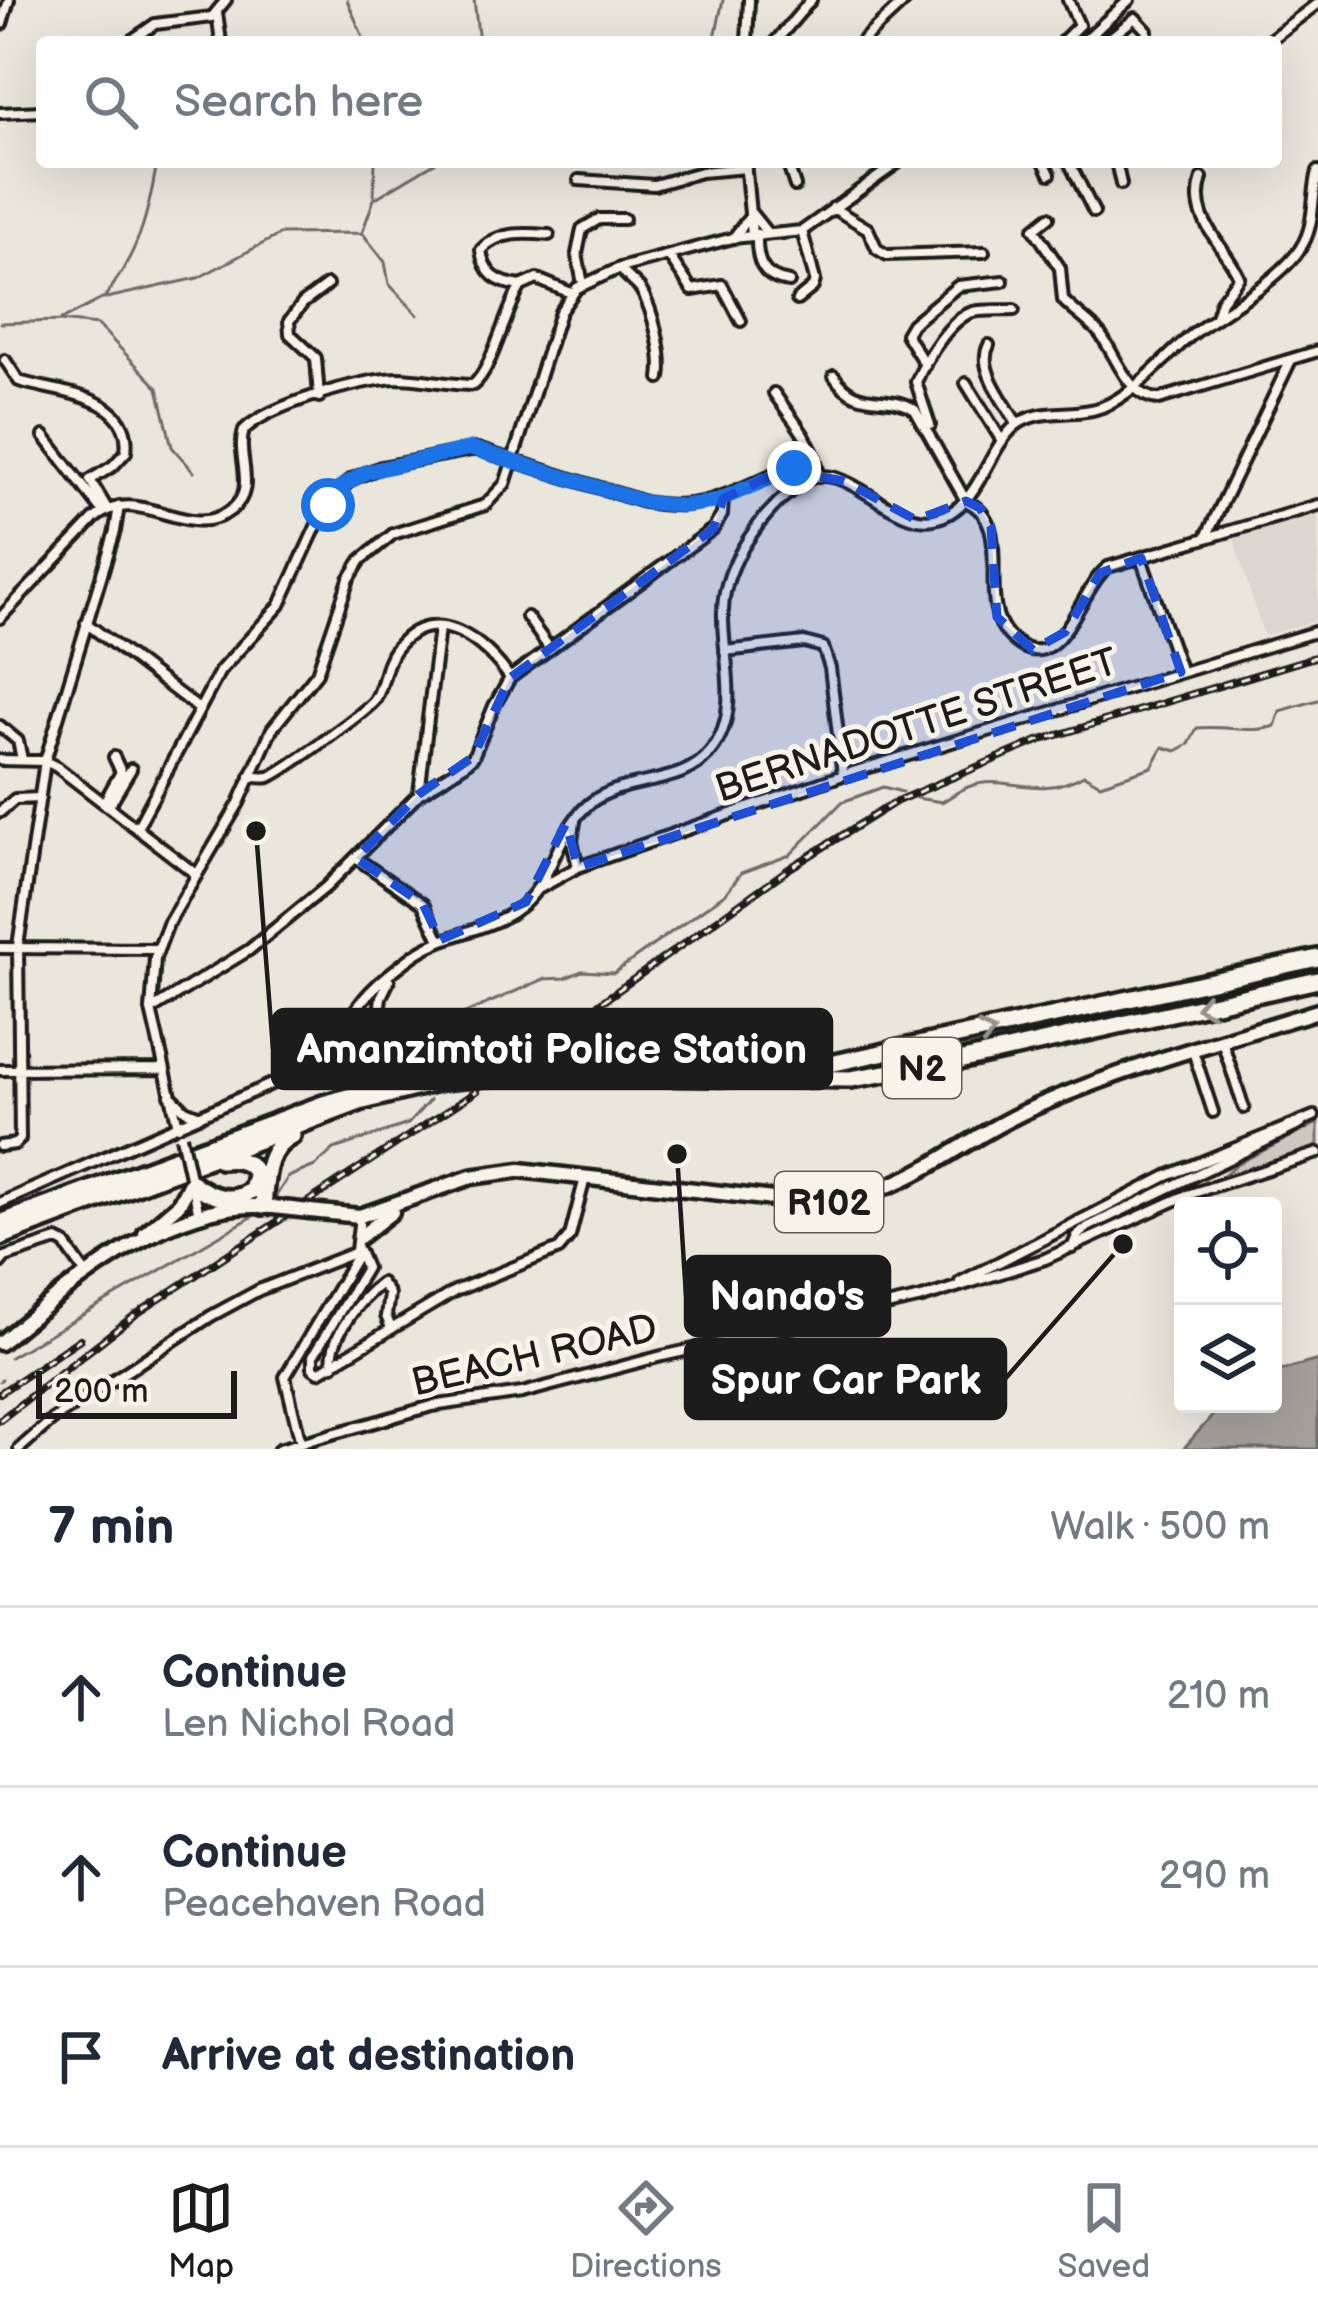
<!DOCTYPE html>
<meta charset="utf-8">
<style>
body{margin:0;font-family:"Balsamiq Sans",sans-serif;background:#f2f2f3;color:#1f2937}
.controls{position:absolute;right:36px;bottom:36px;display:grid;overflow:hidden;border-radius:12px;box-shadow:0 12px 48px #0002}
.controls button{width:108px;height:108px;display:grid;place-items:center;padding:0;border:0;border-bottom:3px solid #e0e1e3;background:#fff;color:#1f2937;font:60px sans-serif}
.scale{position:absolute;left:36px;bottom:30px;width:201px;box-sizing:border-box;padding-left:12px;border:6px solid #1c1c1c;border-top:0;font-size:33px;line-height:42px;white-space:nowrap;color:#1c1c1c;-webkit-text-stroke:9px #f7f3e8;paint-order:stroke}
.stop{position:absolute;width:36px;height:36px;margin:-27px;border:9px solid #1a73e8;border-radius:50%;background:#fff}
.stop.end{background:#1a73e8;border-color:#fff;box-shadow:0 3px 12px #0008}
.list{margin:0;padding:0;list-style:none}
h2{display:flex;justify-content:space-between;align-items:center;height:156px;margin:0;padding:0 48px;font-size:51px}
h2 small{font-size:39px;font-weight:400;color:#747a83}
.list li{display:grid;grid-template-columns:78px 1fr auto;gap:36px;align-items:center;box-sizing:border-box;height:180px;padding:0 48px;border-top:3px solid #e0e1e3}
.list b{display:block;font-size:45px;white-space:nowrap}
.list p{margin:0;font-size:39px;white-space:nowrap;color:#747a83}
.list em{font-size:39px;font-style:normal;color:#747a83}
.icon{flex:none;width:66px;height:66px;fill:none;stroke:currentColor;stroke-width:2;stroke-linecap:round;stroke-linejoin:round}
.map{position:relative;flex:none;width:1318px;height:1449px;overflow:hidden}
.search{position:absolute;background:#fff;box-shadow:0 12px 48px #0002;left:36px;right:36px;top:36px;height:132px;display:flex;align-items:center;gap:30px;box-sizing:border-box;padding:0 42px;border-radius:12px;color:#747a83;font-size:45px}
.sheet{height:696px;background:#fff}
nav{display:flex;justify-content:space-around;align-items:center;box-sizing:border-box;height:168px;border-top:3px solid #e0e1e3;background:#fff;font-size:33px;color:#747a83}
nav a{display:grid;justify-items:center;gap:6px}
nav .on{color:#1c1c1c}
.map>svg:first-child{display:block}
</style>
<div class="map">
<svg width="1318" height="1449" viewBox="0 0 1318 1449">
<rect width="100%" height="100%" fill="#eae6dc"/>
<filter id="ink" filterUnits="userSpaceOnUse"><feTurbulence type="fractalNoise" baseFrequency=".00833" numOctaves="2"/><feDisplacementMap in="SourceGraphic" scale="24" xChannelSelector="R" yChannelSelector="G"/><feConvolveMatrix kernelMatrix="1 2 1 2 8 2 1 2 1" color-interpolation-filters="sRGB"/></filter>
<g filter="url(#ink)">
<path fill="#dad7ce" d="M1318,511v109l-54,16 -31,-99z"/>
<path fill="#ccc8c0" stroke="#74726e" stroke-width="3" d="M1318,1123v26l-101,31 20,-16z"/>
<path fill="#a3a19a" stroke="#6d6c68" stroke-width="3" d="M1318,1360v89h-135l40,-45h50v-31z"/>
<g fill="none" stroke-linecap="round" stroke-linejoin="round">
<path stroke="#6d6c68" stroke-width="3" d="M347,0l18,42
M474,0l5,42
M714,42l9,-42
M374,196l1,-34
M363,234l22,28 4,22 29,31
M104,298c34,-45 44,-81 53,-136
M59,321l39,4 60,63 14,59 22,25
M0,323l59,-2 43,-22 96,-21 83,-44 81,-1 12,-34 62,-37
M916,798l26,4c8,-4 17,-12 26,-15 38,-15 68,15 116,-12l16,9 52,-17 11,-20 13,4 13,-7 8,-16c28,-3 56,6 78,-2l5,-15 38,-11
M461,1043l2,-29 81,-35 21,-1 17,-7 32,2 112,-80 15,-20 49,-18 52,-53 41,-15 19,5
M276,1196l12,-19 27,-11 19,-17 74,-25 22,-24
M10,1357l247,-143
M0,1381l2,-2"/>
<g stroke="#1c1c1c" stroke-width="16">
<path id="minor" d="M217,13l4,29
M2,24l7,-24
M129,42l26,-18 57,-7 14,-17
M747,42l2,-42
M775,42l36,-42
M861,42l45,-42
M1062,42l17,-17 -11,-25
M1083,42l46,-42
M1105,42l30,-24 12,13 -2,10
M1267,42l51,-39
M0,113l42,-2
M745,162l7,72
M787,162l8,24
M1044,162l6,12
M1069,162l25,50
M1116,162l5,22
M1202,178c-14,41 22,66 37,99l-18,24 -5,16
M579,180l75,5 47,-13 45,-4
M833,208l35,21 9,20 10,6 97,-3
M1049,217l-15,12 26,39 3,32c11,12 27,22 37,34 17,22 27,63 59,65l159,-48
M757,234c-1,26 4,44 32,48
M734,237l18,-23 16,20
M669,256l23,34 30,-5 19,36
M620,268c6,9 15,14 21,22 12,20 23,65 19,88
M583,284l-6,-30 5,-25 17,-10h25
M521,286c-24,-3 -37,-12 -40,-36 17,-19 44,-17 68,-15
M797,300l16,-13 2,-7 -13,-49
M989,345c-13,23 16,57 28,79
M5,360l14,21c37,12 115,13 107,71l-13,14 -23,14 18,30
M925,365l-19,-31 6,-10 46,-38 45,-5
M834,376c23,36 55,15 81,34l51,91c52,23 7,100 44,136 49,49 70,-51 98,-70l210,-62
M966,383l36,58
M774,393c18,27 41,49 45,84
M319,397l-3,-39 -26,-24 -1,-13 14,-18 24,-18
M930,425l-14,-43c9,-21 34,-64 57,-70 13,-3 28,-1 41,-2
M44,436l59,76
M1206,537l84,-175
M1141,558l40,114
M527,617l23,32
M0,618l95,-100c44,-36 93,26 136,-8 28,-21 4,-53 13,-80 25,-25 117,-51 153,-52 26,0 50,7 76,7 20,-16 31,-72 48,-99l16,-7 34,14
M86,623l113,86
M725,651l79,-9 19,5 7,21 13,107
M0,726l18,15 4,18
M0,760l45,1 12,6 140,108
M250,776c5,1 13,2 19,1 11,-3 99,-67 106,-77 10,-16 9,-37 21,-52 39,-48 89,-6 114,30
M419,793l20,-165
M104,802l17,-30 -7,-15
M109,806l22,-37
M0,812l15,-13 25,-1
M575,822l-3,19 6,26
M137,828l83,-157 60,-66 40,-87 14,-23 18,-16 29,-12 96,-18 167,53c61,12 91,-13 144,-34l12,2 9,8
M356,858l67,46 17,36
M540,888l38,-21 265,-92 475,-144
M0,948l158,1
M151,1010l98,-60 77,-63 93,-93 45,-29 9,-8 21,-51 16,-28 203,-149 9,-14 1,-16
M378,1021l3,-24 8,-16
M350,1023l30,-1
M1222,1041l22,67
M1193,1051l20,61
M0,1070l163,-1
M170,1095l15,15 15,6
M178,1126l-27,-116 4,-52 13,-34 71,-121 33,-74 45,-56 32,-94 12,-19 32,-26 92,-29 20,-21 55,-172 17,-24 43,-20 113,-30 69,-7 97,-69
M0,1146l15,-2 5,-5 -2,-193 27,-185 70,-230 4,-25
M193,1187l6,28
M0,1203l308,-135c23,-18 34,-41 51,-63 14,-19 35,-35 54,-49 34,-25 81,-24 113,-54 28,-27 32,-72 63,-98 35,-29 92,-15 122,-53 32,-41 10,-95 12,-141 1,-47 41,-101 79,-127 41,-30 87,45 132,36 45,-9 51,-67 81,-93 24,-20 59,-8 87,-19 36,-15 61,-49 91,-73 32,-25 93,-56 111,-92 11,-21 8,-48 14,-71
M806,1224l22,-13
M1072,1248l5,-12 11,-9 213,-103
M359,1251l7,17 -53,88v12l6,4 136,-81 104,-42 11,-13 15,-58
M0,1263l5,-6 52,-17 8,4 22,31
M960,1282l207,-106 147,-60
M726,1303c11,15 29,13 39,30
M333,1365c-5,-26 27,-67 48,-82l8,11 -3,22 5,12
M301,1443l-16,-66 70,-118 5,-43
M19,1449l33,-29 159,-104 48,-26 100,-39
M279,1449l153,-43 90,-13 140,-37 260,-58 123,-39 142,-64 131,-42"/>
</g>
<g stroke="#1c1c1c" stroke-width="21">
<path id="primary" d="M310,1211l50,5 111,-39 49,-7 280,32c108,-1 147,-57 237,-96 90,-39 187,-66 281,-95
M145,1233l34,-29 12,-24
M360,1237l32,-25
M0,1343c71,-58 173,-147 271,-136"/>
</g>
<g stroke="#1c1c1c" stroke-width="24">
<path id="motorway" d="M380,1022l48,35 27,5
M369,1082c23,-11 33,-27 19,-51
M221,1160c23,-3 38,5 38,31
M192,1183c19,14 40,22 60,7l4,-14
M263,1206c3,-28 2,-57 29,-70
M0,1223l323,-119 120,-34 94,-9 250,6 43,-3 488,-106
M0,1237l360,-135 82,-21 75,-7 334,5 112,-19 355,-80"/>
</g>
<use href="#minor" stroke="#f7f3e8" stroke-width="8"/>
<use href="#primary" stroke="#f7f3e8" stroke-width="12"/>
<use href="#motorway" stroke="#f7f3e8" stroke-width="15"/>
<g stroke="#1c1c1c" stroke-width="8">
<path id="rail" d="M544,1043l246,-175 107,-67 141,-60 280,-85
M0,1393l80,-54
M0,1420l135,-105 342,-224"/>
</g>
<use href="#rail" stroke="#f7f3e8" stroke-width="3" stroke-dasharray="9" stroke-linecap="butt"/>
<g stroke="#1c1c1c" stroke-width="16" stroke-linecap="butt">
<path id="minor-bridge" d="M181,1136l9,41"/>
</g>
<g stroke="#1c1c1c" stroke-width="21" stroke-linecap="butt">
<path id="primary-bridge" d="M273,1207l37,4"/>
</g>
<use href="#minor-bridge" stroke="#f7f3e8" stroke-width="8"/>
<use href="#primary-bridge" stroke="#f7f3e8" stroke-width="12"/>
</g>
<defs><path id="oneway-chevron" d="M-2-3.5L2.5 0L-2 3.5" fill="none" stroke-width="1.6" stroke-linecap="round" stroke-linejoin="round" transform="scale(3)"/></defs>
<g stroke="#94928c">
<use href="#oneway-chevron" transform="translate(1204 1006) rotate(167)"/>
<use href="#oneway-chevron" transform="translate(987 1033) rotate(-12)"/>
</g>
</g>
<g fill="none" stroke-linecap="round" stroke-linejoin="round" filter="url(#ink)">
<path stroke="#1a73e8" stroke-width="15" d="M328,505l14,-19 24,-14 105,-24 173,54 37,4 33,-4 80,-34"/>
</g>
<path fill="#1d4ed8" fill-opacity="0.2" stroke="#1d4ed8" stroke-width="9" stroke-dasharray="24 15" stroke-linejoin="round" d="M782,470l62,11 72,39 50,-19 14,7 11,19 6,90 36,33 32,-18 35,-59 41,-15 40,114 -603,195 -12,-44 -40,79 -86,38 -17,-36 -67,-46 63,-64 54,-37 37,-79 203,-149 10,-30z"/>
<g text-anchor="middle" stroke-width="10" stroke-linejoin="round" paint-order="stroke">
<g fill="#f7f3e8" stroke="#5e5c59" stroke-width="3">
<rect x="883" y="1038" width="78" height="60" rx="9"/>
<rect x="775" y="1172" width="108" height="60" rx="9"/>
</g>
<g font-size="36" font-weight="bold" fill="#1c1c1c">
<text x="922" y="1081">N2</text>
<text x="829" y="1215">R102</text>
</g>
<g font-size="39" fill="#1c1c1c" stroke="#f7f3e8">
<text transform="translate(916 724) rotate(-18)" y="14">BERNADOTTE STREET</text>
<text transform="translate(534 1354) rotate(-13)" y="14">BEACH ROAD</text>
</g>
</g>
<path fill="none" stroke="#1c1c1c" stroke-width="4.5" d="M256 831L273 1049M677 1154L686 1296M1123 1244L1005 1379"/>
<g fill="#1c1c1c" stroke="#f7f3e8" stroke-width="4.5">
<circle cx="256" cy="831" r="12"/>
<circle cx="677" cy="1154" r="12"/>
<circle cx="1123" cy="1244" r="12"/>
</g>
<g fill="#1c1c1c" stroke="#1c1c1c" stroke-width="4.5">
<rect x="273" y="1010" width="558" height="78" rx="12"/>
<rect x="686" y="1257" width="203" height="78" rx="12"/>
<rect x="686" y="1340" width="319" height="78" rx="12"/>
</g>
<g font-size="42" text-anchor="middle" font-weight="bold" fill="#fff">
<text x="552" y="1063">Amanzimtoti Police Station</text>
<text x="787" y="1310">Nando's</text>
<text x="846" y="1394">Spur Car Park</text>
</g>
</svg>
<div class="controls">
<button><svg class="icon" aria-label="locate" viewBox="0 0 24 24"><circle cx="12" cy="12" r="6"/><path d="M12 2v4M12 18v4M2 12h4M18 12h4"/></svg></button>
<button><svg class="icon" aria-label="layers" viewBox="0 0 24 24"><path d="M12 4l9 5-9 5-9-5zM3 14l9 5 9-5"/></svg></button>
</div>
<div class="scale">200 m</div>
<div class="stop" style="left:328px;top:505px"></div>
<div class="stop end" style="left:794px;top:468px"></div>
<div class="search"><svg class="icon" aria-label="search" viewBox="0 0 24 24"><circle cx="10" cy="10" r="6"/><path d="M15 15l6 6"/></svg>Search here</div>
</div>
<section class="sheet">
<h2>7 min<small>Walk · 500 m</small></h2>
<ul class="list">
<li><svg class="icon" aria-label="ahead" viewBox="0 0 24 24"><path d="M12 20V5M6 11l6-6 6 6"/></svg><div><b>Continue</b><p>Len Nichol Road</p></div><em>210 m</em></li>
<li><svg class="icon" aria-label="ahead" viewBox="0 0 24 24"><path d="M12 20V5M6 11l6-6 6 6"/></svg><div><b>Continue</b><p>Peacehaven Road</p></div><em>290 m</em></li>
<li><svg class="icon" aria-label="arrive" viewBox="0 0 24 24"><path d="M6 21V4h12l-3 4 3 4H6"/></svg><div><b>Arrive at destination</b></div></li>
</ul>
</section>
<nav>
<a class="on"><svg class="icon" aria-label="map" viewBox="0 0 24 24"><path d="M3 6l6-2 6 2 6-2v14l-6 2-6-2-6 2zM9 4v14M15 6v14"/></svg>Map</a>
<a><svg class="icon" aria-label="directions" viewBox="0 0 24 24"><path d="M12 3l9 9-9 9-9-9zM9 14v-3h6M13 9l2 2-2 2"/></svg>Directions</a>
<a><svg class="icon" aria-label="saved" viewBox="0 0 24 24"><path d="M7 4h10v16l-5-4-5 4z"/></svg>Saved</a>
</nav>
